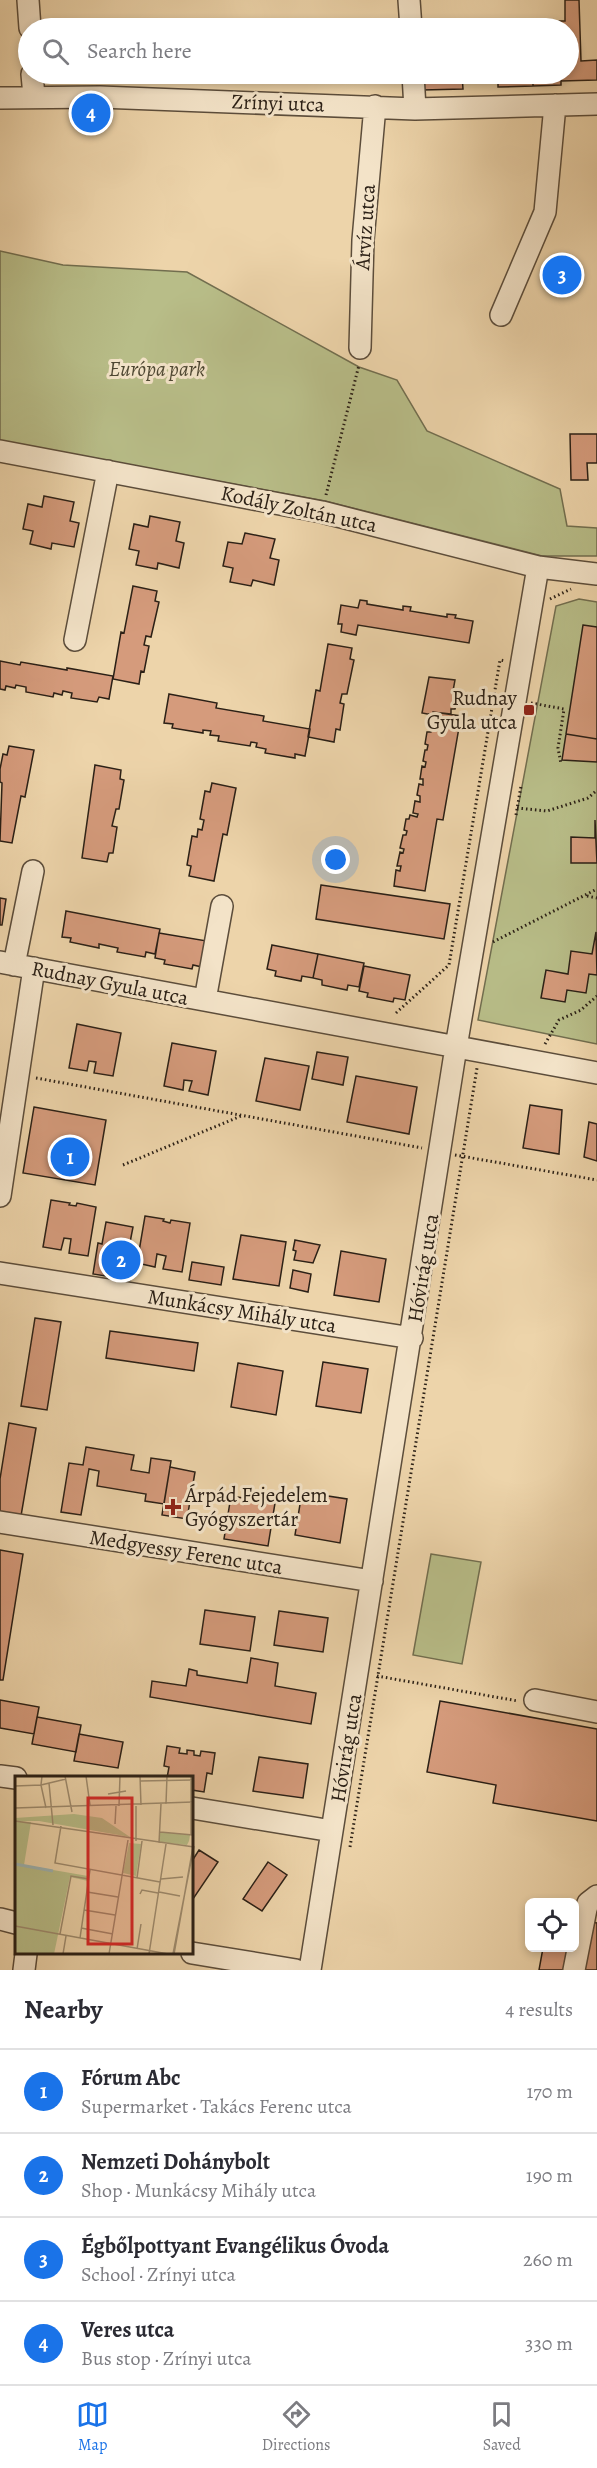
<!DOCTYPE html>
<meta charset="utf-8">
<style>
body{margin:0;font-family:Alegreya,serif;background:#f7f7f7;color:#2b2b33}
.controls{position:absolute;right:18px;bottom:18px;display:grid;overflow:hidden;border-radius:9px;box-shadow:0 3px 9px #0003}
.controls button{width:54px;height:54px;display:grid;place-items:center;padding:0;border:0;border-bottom:2px solid #e1e1e2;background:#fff;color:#2b2b33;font:30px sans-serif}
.you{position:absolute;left:336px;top:860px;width:21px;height:21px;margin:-15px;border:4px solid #fff;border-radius:50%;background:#1a73e8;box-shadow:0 0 0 9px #1a73e833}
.badge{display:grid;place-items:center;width:39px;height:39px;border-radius:50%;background:#1a73e8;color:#fff;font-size:20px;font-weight:700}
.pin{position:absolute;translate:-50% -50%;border:3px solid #fff;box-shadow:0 2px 6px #0006}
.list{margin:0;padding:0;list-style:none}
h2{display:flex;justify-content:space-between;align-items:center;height:78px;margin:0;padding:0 24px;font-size:26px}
h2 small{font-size:20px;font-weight:400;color:#7c7c81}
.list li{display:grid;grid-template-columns:39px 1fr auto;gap:18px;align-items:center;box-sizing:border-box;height:84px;padding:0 24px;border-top:2px solid #e1e1e2}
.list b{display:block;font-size:22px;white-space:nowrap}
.list p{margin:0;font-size:20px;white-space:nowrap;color:#7c7c81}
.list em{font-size:20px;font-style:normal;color:#7c7c81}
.icon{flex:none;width:33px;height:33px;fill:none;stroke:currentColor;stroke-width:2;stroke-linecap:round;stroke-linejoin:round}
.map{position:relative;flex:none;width:597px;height:1970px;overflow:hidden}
.search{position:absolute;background:#fff;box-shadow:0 3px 9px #0003;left:18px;right:18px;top:18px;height:66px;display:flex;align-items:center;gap:15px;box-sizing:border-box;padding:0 21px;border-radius:33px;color:#7c7c81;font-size:22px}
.sheet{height:414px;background:#fff}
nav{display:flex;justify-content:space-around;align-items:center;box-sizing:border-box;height:84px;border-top:2px solid #e1e1e2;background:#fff;font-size:16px;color:#7c7c81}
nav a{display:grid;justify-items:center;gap:3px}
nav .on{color:#1a73e8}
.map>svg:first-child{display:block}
</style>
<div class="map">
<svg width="597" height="1970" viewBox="0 0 597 1970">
<rect width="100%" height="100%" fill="#edd4aa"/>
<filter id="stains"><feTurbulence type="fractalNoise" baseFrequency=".00333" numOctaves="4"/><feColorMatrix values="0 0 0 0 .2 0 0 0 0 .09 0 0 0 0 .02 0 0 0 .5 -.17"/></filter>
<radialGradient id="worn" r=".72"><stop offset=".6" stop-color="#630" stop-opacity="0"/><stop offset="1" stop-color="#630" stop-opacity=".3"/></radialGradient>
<path fill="#b8bd88" stroke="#726e4f" stroke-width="1.5" d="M0,251l63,14 124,7 172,95 38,13 30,51 133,58 7,37 30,2v28h-55l-217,-55 -325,-60z
M579,599l18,3v442l-119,-24 78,-414z
M431,1554l50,8 -19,102 -49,-9z"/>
<path fill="#d59b7c" stroke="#2b2016" stroke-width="1.5" d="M565,0h14l2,61 16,-1v20l-36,1v-7h7v-46h-8l-1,-7h6z
M421,74h41l1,15 -41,1z
M462,74h29v5l-28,1z
M498,74h35v12l-35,1z
M533,74h28v11l-28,1z
M570,434h27v29h-10l1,17h-17z
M44,496l30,6 -4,19 9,2 -5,24 -22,-4 -1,6 -21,-5 3,-13 -10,-2 5,-25 14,3z
M150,516l30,6 -4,19 8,2 -5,25 -21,-5 -1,6 -21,-4 3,-14 -10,-2 5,-25 14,3z
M245,533l30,6 -5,19 9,2 -5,25 -21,-5 -2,6 -21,-4 3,-14 -10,-2 5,-24 14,2z
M133,586l24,5 -2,10 4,1 -8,35 -5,-1 -2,9 5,1 -5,26 -3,-1 -2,13 -26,-5 8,-47 3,1z
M360,600l7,1v3l36,6v-4l8,1 -1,4 37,6v-3l9,1 -1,3 18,3 -4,22 -111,-18 -2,10 -15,-3 1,-8h-4l3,-19 17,3z
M583,625l14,2v112l-31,-5z
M328,644l24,4 -2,11 4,1 -7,34h-5l-2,9 4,1 -4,26 -4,-1 -2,13 -26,-5 8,-47 4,1z
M0,661l20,4 1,-3 46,8v-2l46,8 -4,23 -10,-2 -2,5 -26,-4 1,-5 -9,-2 -1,4 -8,-2 -1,4 -27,-5v-5l-10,-2 -1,3 -9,-2 -1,4 -5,-1z
M429,677l26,3 -2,11 5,1 -3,17h-4v5l-18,-2v3l-11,-2z
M169,694l48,9 -1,5 48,8 -1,5 47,8 -5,27 -10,-2v4l-30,-5 1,-4 -10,-2 1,-4 -6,-1 -1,4 -32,-5 1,-5 -9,-1 1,-4 -8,-1v3l-31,-5 1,-4 -9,-1z
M433,712l28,4 -18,104 -6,-1 -12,72 -31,-5 2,-16 4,1 1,-5h-4l3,-14 3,1 1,-4 -4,-1 3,-13h3l1,-4 -3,-1 2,-11h3l1,-4 7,2 1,-3 -5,-1 2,-12 5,1v-6l-3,-1 2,-11 4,1v-6h-3l2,-13 3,1 1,-5 -3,-1 2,-11h2l1,-5 -3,-1 2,-12h4l1,-4 -5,-1 2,-13 4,1z
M566,734l31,5v23l-35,-2z
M9,746l25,4 -9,47 -4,-1 -9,47 -12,-2 2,-58 -2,-1v-13l3,-15 4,1z
M95,765l26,5 -1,9 4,1 -5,29h-3l-4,17 5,1 -4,26h-4l-2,9 -25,-4z
M212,783l24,5 -9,47 -4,-1 -9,47 -25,-5 2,-10 -4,-1 5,-29 5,1 1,-8 4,1 2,-10 -4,-1 5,-28 5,1z
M595,820l2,43h-26v-26l24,1z
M321,885l129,19 -6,35 -128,-20z
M0,898l6,1 -4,26h-2z
M66,911l94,18 -5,25 -9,-2 -1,5 -28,-5 1,-4 -19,-4v4l-29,-6 1,-4 -9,-1z
M596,932l1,43 -8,-1 -3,19 -19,-3 -2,12 -24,-4 5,-28 22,4 3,-23 21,3z
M159,933l48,8 -5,26 -9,-2 -1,4 -28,-5 1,-4 -10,-2z
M272,945l46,9 -5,24 -11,-2 -1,5 -26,-5 1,-5 -9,-2z
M318,954l46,9 -5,24 -11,-2 -1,5 -25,-5v-5l-9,-2z
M364,966l46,9 -5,25 -11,-2 -1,4 -26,-5 1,-4 -9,-2z
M77,1024l44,9 -8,43 -19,-3 2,-11 -7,-1 -2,10 -18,-3z
M172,1043l44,8 -8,44 -19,-4 3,-10 -8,-1 -1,10 -19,-4z
M317,1052l31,5 -5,28 -31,-6z
M265,1058l44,8 -9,44 -44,-9z
M356,1076l61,11 -8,47 -62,-12z
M530,1105l32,5 -3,44 -36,-6z
M34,1107l72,13 -11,65 -72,-12z
M589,1122l8,2v37l-13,-4z
M51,1200l19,3 -1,2 7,1 1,-3 19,4 -8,49 -19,-3 2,-14 -7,-1 -3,12 -18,-3z
M145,1216l19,3 -1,2 7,2 1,-3 19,3 -8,49 -19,-3 3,-13 -9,-2 -2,13 -18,-4z
M106,1222l27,5 -6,31 6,1 -3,21 -37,-6 5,-31 4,1z
M241,1235l45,7 -7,44 -46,-7z
M295,1240l25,5 -7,18 -19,-3 2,-9 -3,-1z
M341,1251l45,8 -7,43 -45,-7z
M192,1262l32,5 -3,18 -32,-5z
M293,1270l18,4 -3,18 -18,-4z
M35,1318l26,4 -14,88 -26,-4z
M110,1331l88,12 -4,28 -88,-13z
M323,1362l45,7 -7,44 -45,-7z
M238,1363l45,8 -7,44 -45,-8z
M9,1423l27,5 -15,88 -21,-3v-34z
M86,1447l48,8 -3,15 18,3 2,-15 20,3 -7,43 -19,-3 1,-7 -49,-8 2,-15 -10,-2 -8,46 -20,-3 8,-49 14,2z
M170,1467l25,5 -8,47 -25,-4z
M302,1492l45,7 -7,44 -45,-8z
M231,1496l44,7 -7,43 -44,-7z
M0,1550l23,4 -20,126h-3z
M205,1610l50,7 -5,34 -50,-7z
M279,1611l49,7 -5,34 -49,-7z
M251,1658l27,5 -3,23 41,7 -5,31 -161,-27 2,-16 34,5 3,-17 8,2v4l50,8z
M0,1700l39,7 -5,27 -34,-6z
M440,1701l157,28v92l-104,-18 3,-18 -69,-13z
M37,1717l44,8 -5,27 -44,-8z
M79,1734l44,8 -5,26 -44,-7z
M167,1746l13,2 -1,5 8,1v-4l7,1v4l6,1 1,-5 14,2 -3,21 -5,-1 -3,19 -12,-2v-12h-25l2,-11 -5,-1z
M259,1757l49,7 -5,34 -50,-7z
M199,1850l19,12 -25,37 -1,-38z
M268,1862l19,13 -25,36 -19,-12z
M588,1921l9,2v47h-17z
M543,1948h26l-5,22h-25z"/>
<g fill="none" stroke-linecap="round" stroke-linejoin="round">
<g stroke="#5c4d3b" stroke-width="24">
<path id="minor" d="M28,0l2,28
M409,0l2,28
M32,74l2,22
M413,74l2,35
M0,98l100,-1 315,12 182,-5
M501,315l44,-103 10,-107
M360,348l3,-108 12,-134
M0,451l322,61 216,55 59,7
M75,640l33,-169
M0,962l597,111
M14,965l19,-94
M205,1000l17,-94
M0,1196l34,-228
M0,1273l412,65
M0,1522l372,59
M535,1700l62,12
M0,1776l16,2
M192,1808l140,23
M0,1919l16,4
M192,1953l104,17
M24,1970l2,-16
M310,1970l146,-923 82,-480
M574,1970l12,-61 2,-6 9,-7"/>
</g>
<path stroke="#2b2016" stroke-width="3" stroke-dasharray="1.5 3" stroke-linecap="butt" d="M326,495l33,-130
M550,599l21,-10
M531,703l33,6 -6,39 3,16
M517,808l30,3 41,-13 9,-8
M516,815l5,-29
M587,896l10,2
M493,942l104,-53
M396,1013l53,-48 51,-305 5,1
M545,1044l14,-24 22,-10 16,-14
M36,1078l386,70
M455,1155l142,25
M123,1165l118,-49
M377,1676l141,25
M350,1847l127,-779"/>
<use href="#minor" stroke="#f3e3c8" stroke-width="21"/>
</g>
<g fill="#8f2418" stroke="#f3e3c8" stroke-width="2">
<rect x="523" y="704" width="12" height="12" rx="3"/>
<path d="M170 1498h6v6h6v6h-6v6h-6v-6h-6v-6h6z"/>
</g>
<g text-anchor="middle" stroke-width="6" stroke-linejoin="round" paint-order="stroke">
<g font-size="21" fill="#2b2016" stroke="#f3e3c8">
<text transform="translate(278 103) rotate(2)" y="7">Zrínyi utca</text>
<text transform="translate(365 227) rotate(-86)" y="7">Árvíz utca</text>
<text transform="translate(299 509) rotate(12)" y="7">Kodály Zoltán utca</text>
<text transform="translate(110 983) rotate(11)" y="7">Rudnay Gyula utca</text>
<text transform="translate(423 1268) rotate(-81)" y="7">Hóvirág utca</text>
<text transform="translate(242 1311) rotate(9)" y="7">Munkácsy Mihály utca</text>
<text transform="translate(186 1552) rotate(9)" y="7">Medgyessy Ferenc utca</text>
<text transform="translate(346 1748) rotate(-81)" y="7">Hóvirág utca</text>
</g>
<g font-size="21" font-style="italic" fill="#4e4732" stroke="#f3e3c8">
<text x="157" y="376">Európa park</text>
</g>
<g font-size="21" fill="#2b2016" stroke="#f3e3c8" text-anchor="end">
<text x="517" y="705">Rudnay<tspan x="517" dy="24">Gyula utca</tspan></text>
<text x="185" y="1502" text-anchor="start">Árpád Fejedelem<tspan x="185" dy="24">Gyógyszertár</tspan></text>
</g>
</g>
<g transform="translate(15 1776)">
<rect width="178" height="178" fill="#edd4aa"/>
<path d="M59,38l28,4 28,19 -91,-16h-23l15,1 -7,43 64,11v5l-18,-4 -16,77h-39v-136zM145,56l30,3 -1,6 -2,4 -28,-3zM114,67l12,1 -5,32 -13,-3z" fill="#b8bd88"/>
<path fill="none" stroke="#9eb5b4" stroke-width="3" d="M0,88l38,7"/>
<path fill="none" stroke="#9f8c6f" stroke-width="1.5" d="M27,0l-1,9 25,-6M50,0l7,36M71,0l4,29M125,0l1,29M125,5l52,-1M34,7l4,42M0,10l26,-1 5,23M93,18l18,-3M151,28l1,-28M104,30l1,-30M121,30v35M0,32l178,-6M0,45l179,26M100,48l1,-18M46,50l-6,37 105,19M145,56l33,3M176,59v-59M144,67l2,-39M122,102l5,-37M146,103l22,-2M72,116l31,5M144,116l21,4M125,118l2,-4 16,3M69,134l31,5M0,150l153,28M66,152l32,6M45,158l11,-58 18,3M65,162l10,-68M122,173l4,-25M48,178l3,-18M94,178l19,-114M134,178l17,-110M158,178l21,-108M159,178l19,-107"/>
<path fill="#d62828" fill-opacity="0.15" stroke="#d62828" stroke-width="3" d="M73,22h44v146h-44z"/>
<rect width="178" height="178" fill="none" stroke="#2b2016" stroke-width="3"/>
</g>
<rect width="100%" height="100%" filter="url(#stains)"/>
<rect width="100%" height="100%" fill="url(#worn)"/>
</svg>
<div class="controls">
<button><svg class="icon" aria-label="locate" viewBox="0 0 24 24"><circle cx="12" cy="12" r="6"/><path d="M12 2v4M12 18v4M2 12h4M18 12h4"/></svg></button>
</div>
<div class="you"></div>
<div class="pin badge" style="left:70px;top:1157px">1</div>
<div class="pin badge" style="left:121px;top:1260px">2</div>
<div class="pin badge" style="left:562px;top:275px">3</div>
<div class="pin badge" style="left:91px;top:113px">4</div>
<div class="search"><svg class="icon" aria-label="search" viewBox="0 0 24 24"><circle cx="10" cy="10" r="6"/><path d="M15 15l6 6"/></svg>Search here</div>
</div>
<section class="sheet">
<h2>Nearby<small>4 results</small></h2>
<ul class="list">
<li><span class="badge">1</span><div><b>Fórum Abc</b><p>Supermarket · Takács Ferenc utca</p></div><em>170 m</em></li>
<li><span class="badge">2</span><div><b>Nemzeti Dohánybolt</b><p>Shop · Munkácsy Mihály utca</p></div><em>190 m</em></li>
<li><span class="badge">3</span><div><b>Égbőlpottyant Evangélikus Óvoda</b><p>School · Zrínyi utca</p></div><em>260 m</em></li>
<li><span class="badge">4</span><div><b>Veres utca</b><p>Bus stop · Zrínyi utca</p></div><em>330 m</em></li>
</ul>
</section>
<nav>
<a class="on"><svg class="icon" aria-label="map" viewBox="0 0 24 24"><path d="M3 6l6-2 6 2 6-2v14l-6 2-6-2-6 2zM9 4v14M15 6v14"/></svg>Map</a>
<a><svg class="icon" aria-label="directions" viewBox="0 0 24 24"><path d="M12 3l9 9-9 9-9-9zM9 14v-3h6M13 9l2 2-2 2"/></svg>Directions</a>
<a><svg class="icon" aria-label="saved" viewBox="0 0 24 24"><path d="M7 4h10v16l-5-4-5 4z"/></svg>Saved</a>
</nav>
